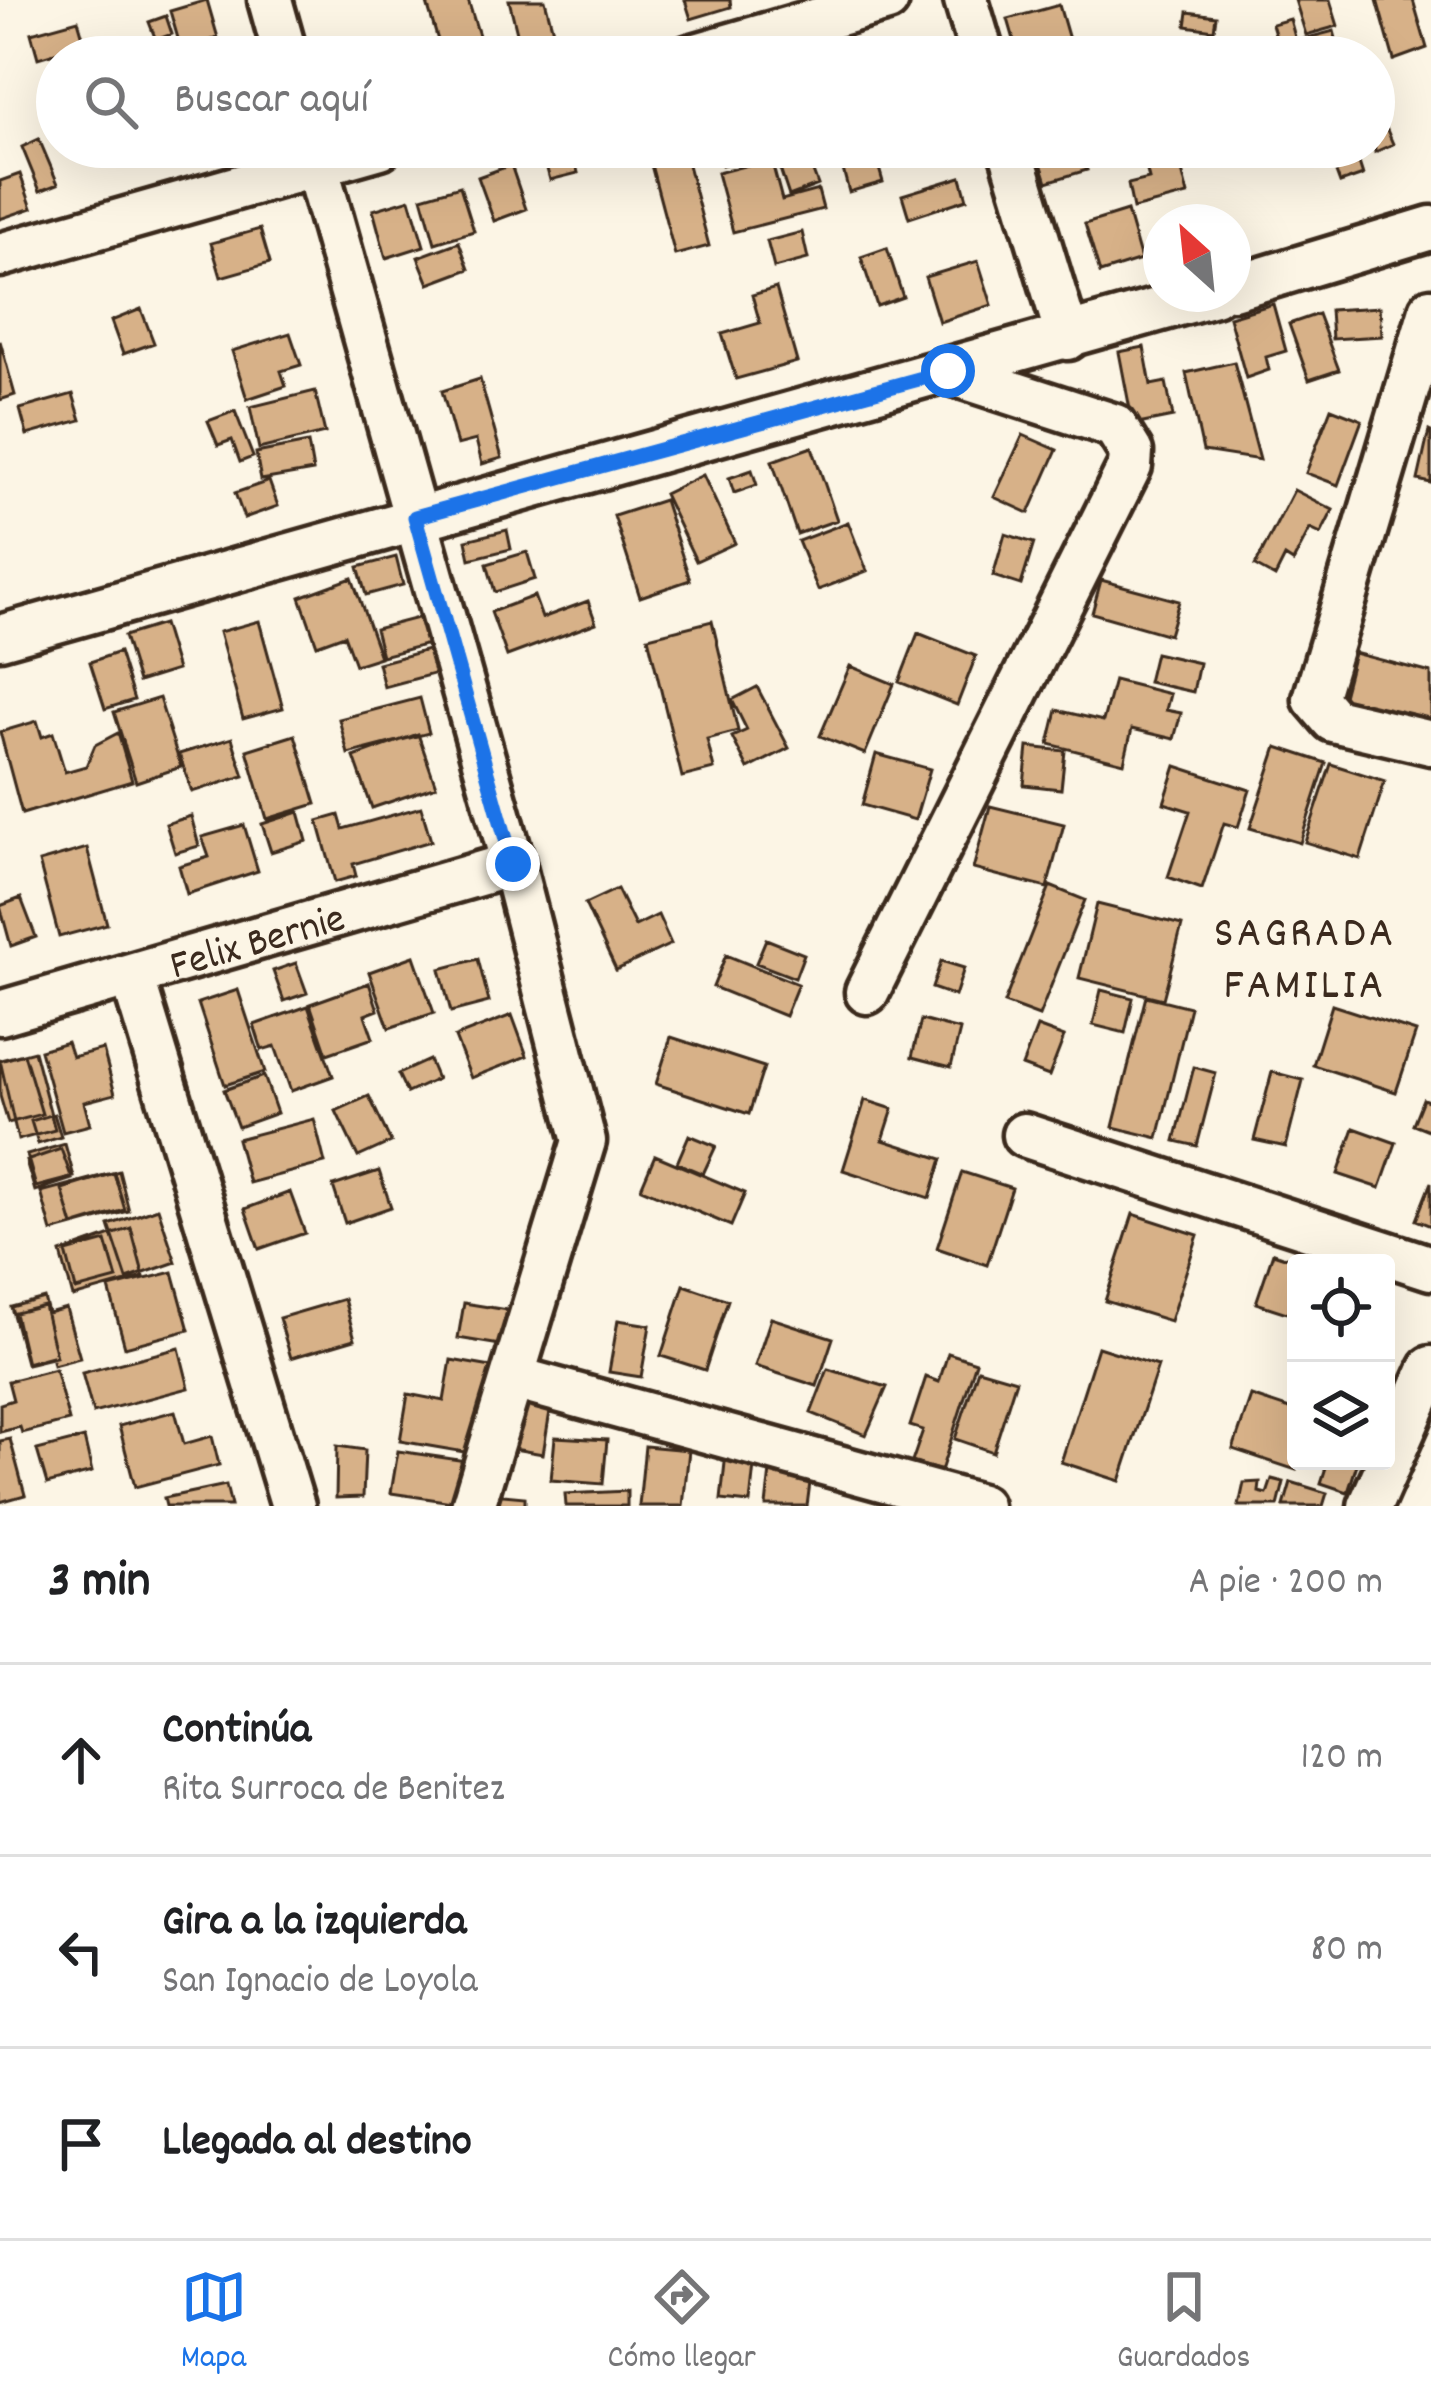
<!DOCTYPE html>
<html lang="es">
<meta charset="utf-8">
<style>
body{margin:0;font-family:Dekko,sans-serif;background:#f2f2f2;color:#202124}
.controls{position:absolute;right:36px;bottom:36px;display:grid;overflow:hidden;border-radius:12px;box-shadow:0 12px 48px #0002}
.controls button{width:108px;height:108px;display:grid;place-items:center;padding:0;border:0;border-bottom:3px solid #e0e0e0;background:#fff;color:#202124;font:60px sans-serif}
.compass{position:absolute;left:1143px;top:204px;width:108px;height:108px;border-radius:50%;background:#fff;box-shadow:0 12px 48px #0002;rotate:333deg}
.stop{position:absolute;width:36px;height:36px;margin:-27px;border:9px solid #1a73e8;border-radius:50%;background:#fff}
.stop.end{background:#1a73e8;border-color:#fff;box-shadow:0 3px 12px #0008}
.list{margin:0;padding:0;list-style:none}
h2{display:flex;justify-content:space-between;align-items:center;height:156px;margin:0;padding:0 48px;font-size:51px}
h2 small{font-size:39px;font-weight:400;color:#757577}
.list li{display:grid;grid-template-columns:78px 1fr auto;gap:36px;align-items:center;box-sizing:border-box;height:192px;padding:0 48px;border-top:3px solid #e0e0e0}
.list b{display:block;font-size:45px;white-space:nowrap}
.list p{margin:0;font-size:39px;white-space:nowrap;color:#757577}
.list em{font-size:39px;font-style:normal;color:#757577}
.icon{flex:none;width:66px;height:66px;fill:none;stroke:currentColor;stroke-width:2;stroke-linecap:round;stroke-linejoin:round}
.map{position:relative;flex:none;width:1431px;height:1506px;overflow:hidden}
.search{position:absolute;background:#fff;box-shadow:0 12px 48px #0002;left:36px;right:36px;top:36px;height:132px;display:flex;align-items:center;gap:30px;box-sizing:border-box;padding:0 42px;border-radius:66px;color:#757577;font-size:45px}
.sheet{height:732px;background:#fff}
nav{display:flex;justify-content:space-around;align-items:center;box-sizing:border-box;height:168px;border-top:3px solid #e0e0e0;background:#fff;font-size:33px;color:#757577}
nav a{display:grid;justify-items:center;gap:6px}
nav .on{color:#1a73e8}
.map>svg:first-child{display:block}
</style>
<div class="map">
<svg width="1431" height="1506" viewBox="0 0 1431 1506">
<rect width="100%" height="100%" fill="#fcf5e5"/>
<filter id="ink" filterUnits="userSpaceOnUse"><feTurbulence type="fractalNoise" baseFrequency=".00833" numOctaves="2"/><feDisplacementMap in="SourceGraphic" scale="24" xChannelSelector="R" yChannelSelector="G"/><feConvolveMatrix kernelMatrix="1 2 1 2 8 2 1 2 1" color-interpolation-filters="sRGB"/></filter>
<g filter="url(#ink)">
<path fill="#d7b188" stroke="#3b2a1e" stroke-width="3" d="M207,0l11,38 -37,11 -11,-38z
M426,0h42l13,42 -39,12z
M509,0h36l14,54 -36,3z
M685,0h45l1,7 -40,12z
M1295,0h35l8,26 -32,9z
M1377,0h36l14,48 -33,12z
M1059,5l15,52h-55l-11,-38z
M1188,12l28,4 -2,14 -28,-4z
M166,16l6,18 -16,6 -7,-18z
M1290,19l6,22 38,-10 7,26h-59l-10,-33z
M78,20l7,24 -47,14 -7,-25z
M377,42l4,15h-19l-3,-10z
M1384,123l9,21 -18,8 -1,-25z
M39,139l19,45 -18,7 -18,-44z
M541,147h31l6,26 -28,7z
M716,147h44l2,7 -40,11z
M804,147l14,38 -29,11 -13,-39z
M837,147h36l10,35 -34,10z
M1036,147h43l8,23 -40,12z
M1141,147h35l12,48 -55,14 -5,-25 21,-5z
M1180,147h36l2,6 -35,7z
M1354,147l9,28 -23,8 -10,-27z
M685,153l24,93 -34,9 -25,-94z
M771,159l11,41 36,-10 5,19 -90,23 -16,-59z
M511,165l15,44 -32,12 -16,-44z
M20,174l12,34 -32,11v-38z
M961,177l6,22 -58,19 -7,-23z
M460,186l14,45 -39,12 -13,-46z
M410,199l14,47 -38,12 -13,-48z
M1127,211l14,49 -41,13 -15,-49z
M260,229l10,34 -49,14 -10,-34z
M802,232l6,27 -34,9 -7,-27z
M459,242l10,27 -40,15 -11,-27z
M887,248l16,49 -26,9 -16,-49z
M978,261l14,44 -53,17 -14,-45z
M776,288l21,74 -61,17 -14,-45 38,-11 -8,-28z
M1273,304l13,47 -20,6 3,13 -23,8 -17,-61z
M1380,307l2,29 -50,3 -2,-29z
M141,309l13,34 -31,11 -12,-33z
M1318,314l21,56 -30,10 -20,-56z
M290,333l11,32 -20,6 5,15 -39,13 -15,-48z
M0,341l15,54 -15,5z
M1144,347l7,38 15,-3 7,35 -40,8 -14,-73z
M1234,362l26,98 -57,-9 -17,-78z
M480,379l22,79 -20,6 -6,-24 -19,5 -15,-54z
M315,391l10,42 -66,16 -9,-42z
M73,394l8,26 -54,15 -7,-26z
M1331,408l31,12 -24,65 -32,-12z
M235,411l18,46 -13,5 -8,-22 -14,5 -10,-24z
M1429,431l2,1v51l-13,-3z
M1023,435l34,15 -28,63 -35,-16z
M308,443l5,28 -52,9 -5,-27z
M812,447l25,73 -40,14 -25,-73z
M752,470l5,15 -23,8 -5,-15z
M703,475l32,68 -39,18 -32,-67z
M269,481l9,25 -34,12 -9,-25z
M1294,490l39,20 -12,24 -11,-5 -17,33 -8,-5 -10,20 -20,-11z
M664,500l26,80 -50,17 -26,-81z
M848,522l19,49 -49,19 -20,-49z
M507,530l4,19 -41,10 -4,-19z
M1005,534l29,9 -13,42 -28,-9z
M527,552l8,27 -40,13 -8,-28z
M396,557l7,28 -37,10 -8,-28z
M352,578l28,79 -25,8 -11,-30 -27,10 -17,-48z
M1101,580l78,21 -10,34 -77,-22z
M534,596l8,22 46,-17 8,22 -89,33 -16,-44z
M421,617l7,27 -46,12 -7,-27z
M259,621l24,87 -40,11 -24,-87z
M712,621l26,110 -31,8 7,30 -32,8 -34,-140z
M163,624l14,46 -39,12 -14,-46z
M918,633l58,23 -19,49 -58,-23z
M431,649l6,24 -53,14 -6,-24z
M119,652l15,48 -29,9 -15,-47z
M1155,653l44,10 -6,29 -45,-10z
M1354,653l77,20v56l-91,-22z
M850,666l44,18 -29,70 -45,-18z
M1114,680l56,14 -4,16 15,3 -7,26 -42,-10 -8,34 -75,-19 8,-34 46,11z
M757,687l32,61 -41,21 -16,-32 15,-7 -15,-30z
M159,698l22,69 -45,15 -22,-70z
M420,698l9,35 -81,21 -9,-35z
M37,721l5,16 11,-4 12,39 21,-6 9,-21 23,-12 14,48 -110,33 -22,-82z
M418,734l18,52 -64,22 -18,-51z
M295,735l21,69 -49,15 -20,-69z
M232,738l12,38 -52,16 -13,-38z
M1028,747l37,4 -4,38 -37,-4z
M1277,747l49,16 -26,80 -50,-15z
M876,754l54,15 -15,51 -53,-15z
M1331,764l54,17 -25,78 -55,-17z
M1176,766l74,24 -12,37 -14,-4 -22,66 -34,-12 22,-66 -26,-8z
M990,806l74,18 -17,64 -74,-19z
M421,807l10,34 -78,23 3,12 -21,6 -17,-61 21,-6 4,14z
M299,812l8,29 -36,11 -9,-28z
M191,816l8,30 -24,7 -9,-29z
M244,825l14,46 -71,23 -8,-28 30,-9 -7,-20z
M87,848l20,76 -48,13 -20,-75z
M1050,886l35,14 -46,116 -35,-13z
M617,889l18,37 23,-11 13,29 -55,26 -31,-66z
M21,898l15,39 -25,9 -11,-40z
M1097,904l85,21 -19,74 -84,-21z
M766,939l38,15 -9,24 -39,-15z
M726,955l72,29 -13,32 -72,-29z
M414,956l20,57 -45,15 -20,-56z
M478,959l11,43 -38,10 -11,-43z
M941,961l23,7 -9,28 -23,-8z
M296,963l11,30 -23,8 -11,-30z
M369,983l9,27 -13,5 8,23 -46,16 -17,-50z
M238,990l27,82 -40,13 -27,-82z
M1101,990l32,8 -8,35 -32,-8z
M1146,996l44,11 -32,131 -45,-11z
M1332,1005l84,27 -20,60 -83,-27z
M308,1006l25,70 -42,15 -16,-45 -13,4 -8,-25z
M512,1015l15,41 -56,22 -16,-41z
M921,1020l39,10 -9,37 -39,-10z
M1037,1027l27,10 -15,39 -27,-10z
M671,1037l93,30 -15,47 -93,-30z
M67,1042l5,15 31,-8 12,45 -31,8 6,23 -27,7 -23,-82z
M34,1051l21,79 -37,10 -18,-80z
M24,1054l18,60 -34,9 -8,-27v-35z
M429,1060l8,19 -30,14 -9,-19z
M1194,1067l22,6 -19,73 -22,-5z
M1272,1072l31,8 -17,67 -32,-7z
M264,1076l13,37 -39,14 -14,-37z
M369,1096l22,46 -33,15 -22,-46z
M1423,1099l8,3v29l-18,-7z
M865,1100l28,9 -10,31 59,19 -12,39 -87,-28z
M54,1114l7,23 -23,7 -7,-23z
M314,1119l11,44 -76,20 -12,-44z
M1354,1128l42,15 -16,45 -42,-14z
M689,1135l27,11 -13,28 -26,-11z
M65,1144l9,33 -38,10 -9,-32z
M61,1149l11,30 -37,12 -9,-30z
M655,1155l90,38 -14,33 -90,-38z
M119,1171l10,40 -77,21 -11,-40z
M379,1171l12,36 -46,16 -12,-37z
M962,1172l50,16 -25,77 -50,-17z
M114,1173l11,37 -52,16 -11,-37z
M1431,1182v44l-15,-6z
M290,1192l15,41 -46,16 -14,-40z
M158,1208l18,54 -49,17 -18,-54z
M1133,1214l65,21 -28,86 -65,-20z
M131,1228l13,49 -71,20 -12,-44z
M106,1241l11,38 -41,11 -10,-38z
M1273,1253l30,10h-7v53l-40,-13z
M173,1272l16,58 -64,17 -16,-59z
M684,1285l44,15 -23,70 -44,-14z
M44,1298l4,15 18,-5 14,50 -27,7 -2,-9 -25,7 -15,-56z
M344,1299l11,40 -64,19 -12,-40z
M464,1303l43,7 -7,35 -42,-7z
M44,1306l12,51 -29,7 -12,-51z
M771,1318l62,20 -16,48 -62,-20z
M618,1320l32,5 -9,52 -32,-5z
M1098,1347l60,19 -38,115 -59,-19z
M179,1348l10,40 -96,25 -11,-40z
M948,1353l28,9 -35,109 -29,-9 11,-32 -13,-4 16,-49 13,5z
M451,1360l46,8 -15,87 -82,-14 8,-47 36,7z
M55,1369l14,52 -47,12 -2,-6 -20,5v-28l13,-4 -5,-19z
M828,1369l59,18 -21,48 -55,-22z
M978,1369l38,11 -23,72 -38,-13z
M1251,1396l45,15v59l-63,-21z
M511,1398l40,7 -8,49 -41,-7z
M175,1411l9,33 28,-8 7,29 -84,22 -16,-61z
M555,1437l52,3 -4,44 -52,-4z
M84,1438l8,34 -45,12 -10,-34z
M10,1439l15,56 -25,7v-61z
M727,1444l29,3 -6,56 -29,-3z
M337,1446l28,4 -2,47 -27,1z
M645,1446l44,4 -6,56h-44z
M398,1451l68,10 -7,42 -68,-10z
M1328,1461h30l-10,31 -27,-9z
M771,1462l41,5 -5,39h-41z
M1272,1479l12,3 -6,24h-39l5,-23 16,-1 -1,10 8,2z
M1291,1482l36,11 -4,13h-39z
M226,1485l5,21h-65l-2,-8z
M627,1491v15h-61l-1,-12z
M480,1493l45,4v9h-46z"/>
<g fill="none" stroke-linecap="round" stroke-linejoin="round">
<g stroke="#3b2a1e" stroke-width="51">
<g id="minor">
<path d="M270,0l16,57"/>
<path d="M966,0l17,57"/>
<path d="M690,57l197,-57"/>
<path d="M311,147l202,717 71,277 -111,365"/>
<path d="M1010,147l58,191"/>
<path d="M0,255l380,-108"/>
<path d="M1233,288l198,-60"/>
<path d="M1431,310l-116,389 18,21 98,23"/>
<path d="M0,637l1214,-343"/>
<path d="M132,976l161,530"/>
<path d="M867,992l263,-526 1,-14 -16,-26 -167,-54"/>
<path id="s1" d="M0,1013l513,-149"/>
<path d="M1024,1135l407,133"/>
<path d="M514,1378l466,128"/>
<path d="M1370,1506l61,-138"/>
</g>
</g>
<use href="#minor" stroke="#fcf5e5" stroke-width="42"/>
</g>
</g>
<g fill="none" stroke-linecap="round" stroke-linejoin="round" filter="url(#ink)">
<path stroke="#1a73e8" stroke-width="15" d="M513,864l-98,-347 533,-146"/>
</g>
<g text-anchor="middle" stroke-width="9" stroke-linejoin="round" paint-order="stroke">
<g font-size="42" fill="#3b2a1e" stroke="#fcf5e5">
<text dy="15" stroke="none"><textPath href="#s1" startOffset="267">Felix Bernie</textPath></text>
</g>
<g font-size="45" letter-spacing="3" fill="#3b2a1e" stroke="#fcf5e5">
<text x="1305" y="945">SAGRADA<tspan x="1305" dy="52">FAMILIA</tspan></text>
</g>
</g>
</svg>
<div class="controls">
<button><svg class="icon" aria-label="locate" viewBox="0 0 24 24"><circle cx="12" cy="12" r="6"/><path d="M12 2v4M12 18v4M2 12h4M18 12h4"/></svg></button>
<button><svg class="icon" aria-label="layers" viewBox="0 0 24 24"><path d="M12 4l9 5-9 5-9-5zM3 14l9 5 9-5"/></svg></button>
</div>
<svg class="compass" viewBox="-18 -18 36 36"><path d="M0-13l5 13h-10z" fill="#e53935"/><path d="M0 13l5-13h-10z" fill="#757577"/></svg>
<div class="stop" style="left:948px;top:371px"></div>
<div class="stop end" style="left:513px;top:864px"></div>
<div class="search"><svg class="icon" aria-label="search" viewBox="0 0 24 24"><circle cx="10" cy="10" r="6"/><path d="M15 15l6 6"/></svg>Buscar aquí</div>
</div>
<section class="sheet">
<h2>3 min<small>A pie · 200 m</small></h2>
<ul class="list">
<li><svg class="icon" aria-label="ahead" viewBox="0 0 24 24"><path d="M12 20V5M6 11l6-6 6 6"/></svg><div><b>Continúa</b><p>Rita Surroca de Benitez</p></div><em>120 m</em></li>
<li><svg class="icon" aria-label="left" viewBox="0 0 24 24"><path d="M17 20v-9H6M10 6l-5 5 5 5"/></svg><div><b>Gira a la izquierda</b><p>San Ignacio de Loyola</p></div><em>80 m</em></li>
<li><svg class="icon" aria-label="arrive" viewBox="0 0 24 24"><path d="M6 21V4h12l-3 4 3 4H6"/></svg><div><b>Llegada al destino</b></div></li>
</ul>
</section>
<nav>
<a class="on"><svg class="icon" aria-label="map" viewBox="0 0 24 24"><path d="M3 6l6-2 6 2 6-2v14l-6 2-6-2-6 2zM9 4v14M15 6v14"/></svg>Mapa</a>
<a><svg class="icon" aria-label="directions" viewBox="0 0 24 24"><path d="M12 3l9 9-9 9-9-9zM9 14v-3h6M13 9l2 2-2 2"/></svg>Cómo llegar</a>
<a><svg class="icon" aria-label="saved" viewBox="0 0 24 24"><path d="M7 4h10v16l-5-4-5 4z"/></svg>Guardados</a>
</nav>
